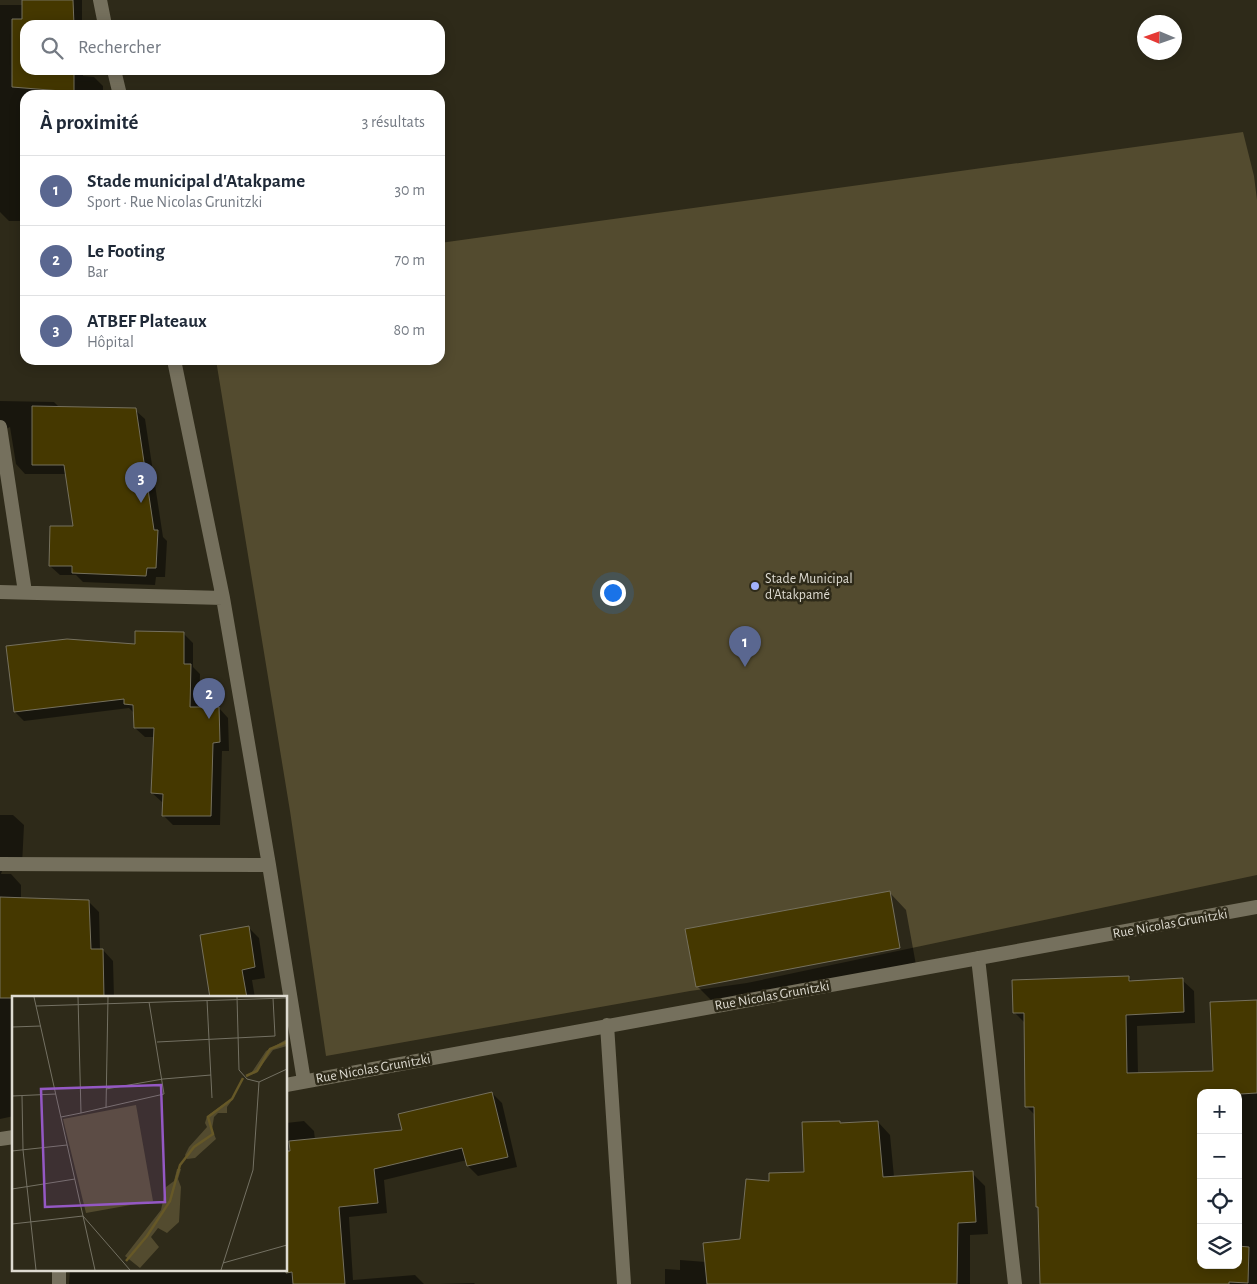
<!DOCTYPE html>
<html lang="fr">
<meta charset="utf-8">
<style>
body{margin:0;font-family:"Alegreya Sans",sans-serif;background:#f6f6f7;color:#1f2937}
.controls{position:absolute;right:15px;bottom:15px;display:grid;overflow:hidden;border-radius:10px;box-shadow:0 2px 12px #0003}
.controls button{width:45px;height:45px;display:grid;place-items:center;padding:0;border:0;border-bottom:1px solid #e0e1e3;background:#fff;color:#1f2937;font:25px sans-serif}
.compass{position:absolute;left:1137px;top:15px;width:45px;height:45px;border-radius:50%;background:#fff;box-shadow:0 2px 12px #0003;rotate:272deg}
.you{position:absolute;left:612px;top:592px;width:18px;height:18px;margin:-12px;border:4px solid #fff;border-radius:50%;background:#1a73e8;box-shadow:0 0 0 8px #1a73e833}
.badge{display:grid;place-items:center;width:32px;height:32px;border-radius:50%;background:#5a6790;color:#fff;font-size:16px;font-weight:700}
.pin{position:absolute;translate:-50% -41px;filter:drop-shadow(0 1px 2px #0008)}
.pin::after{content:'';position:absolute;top:26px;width:18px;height:15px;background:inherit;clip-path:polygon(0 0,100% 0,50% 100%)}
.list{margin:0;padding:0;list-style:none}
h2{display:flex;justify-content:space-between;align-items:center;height:65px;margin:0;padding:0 20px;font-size:21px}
h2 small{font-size:16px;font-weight:400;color:#747a83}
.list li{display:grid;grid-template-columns:32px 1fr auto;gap:15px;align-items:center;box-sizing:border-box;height:70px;padding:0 20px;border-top:1px solid #e0e1e3}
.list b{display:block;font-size:19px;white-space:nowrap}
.list p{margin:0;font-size:16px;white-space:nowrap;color:#747a83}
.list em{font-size:16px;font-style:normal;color:#747a83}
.icon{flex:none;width:28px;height:28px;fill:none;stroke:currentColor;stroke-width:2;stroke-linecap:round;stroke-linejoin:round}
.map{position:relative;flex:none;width:1257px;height:1284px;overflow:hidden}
.search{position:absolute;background:#fff;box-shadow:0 2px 12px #0003;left:20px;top:20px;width:425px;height:55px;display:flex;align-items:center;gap:12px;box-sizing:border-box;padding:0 18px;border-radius:15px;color:#747a83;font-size:19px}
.panel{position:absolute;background:#fff;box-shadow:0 2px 12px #0003;left:20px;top:90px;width:425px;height:275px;border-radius:15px}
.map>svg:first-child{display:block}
</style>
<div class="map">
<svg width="1257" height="1284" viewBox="0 0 1257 1284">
<rect width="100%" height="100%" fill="#2e2a19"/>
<path fill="#534b2f" d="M1243,132l11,44 3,24v675l-510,108 -57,8 -364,65 -36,-245 -74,-451h224v-117z"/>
<path fill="#0007" fill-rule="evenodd" d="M23,0h59v25h-57v45h58v6l11,1 9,9v9h-78v126h-16l-9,-9v-207h23z
M21,230h4v25z
M0,401l54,1 6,6 75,2 10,9 18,118 4,4 -2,36h-9l-1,8 -72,-3 -7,-7h-16l-10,-9 24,-39 -8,-53h-41l-9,-10 -6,-37 -6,3 2,44h-6z
M184,634l9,9v24l7,7 -1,34h20l9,10 1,33h-7l-2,74h-47l-10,-10 1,-13h-2l-10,-9 2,-56h-9l-10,-9v-14l-6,-6 -105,13 -9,-9 121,-67z
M0,815h13l11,10 -2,40 -20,6 -1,3h10l10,11v14l67,2 11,11 1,38h3l10,11 1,37h-100v118l-14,3z
M890,893l16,17 10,55 -202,38 -17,-17z
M249,928l10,10 6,40 -13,2 3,18h-44z
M1128,977l5,5 49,-2 12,11 1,32 -58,3 1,48 76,-1 43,-72v283h-215l-7,-169 -9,-9 -1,-83 -10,-10zM1201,1093h37v172h-37z
M492,1093l10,10 15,64 -39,9 -10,-10 -1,-6 -83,20 3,33 -38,4 4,63 62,-5 9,9h-355l1,-14h216v-147l18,-2 10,10 1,9 89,-9z
M840,1122l2,2 36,-2 12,13 4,42 78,-4 13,13 3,48 -18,1v49h-305v-15l15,1v-10l26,2 35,-22 29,-58 36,-9z
M474,1283l1,1h-35z"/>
<path fill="#453800" stroke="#75705d" d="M22,0h51l1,25h-49v45h49v22l-62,-5v-68h10z
M32,406l104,2 18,122h4l-2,38h-9l-1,8 -74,-3v-7h-23l1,-40h23l-9,-61h-32z
M135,631l49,1v32h7l-1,43h29l1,35 -7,1 -2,73h-49l1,-22 -12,-1 3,-65h-20l-1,-23 -9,-1v-5l-110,13 -8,-66 61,-7 68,5z
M890,891l10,57 -204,39 -11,-58z
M0,897l89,3 2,49h12l1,49h-104z
M249,926l6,41 -13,3 5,28h-37l-10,-63z
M1129,976v5l54,-3 1,34 -58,3 1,58 86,-2 -3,-69 47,-2v93l-17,1 -1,93 -1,-94h-37v172h37v-19l11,1 -1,36 -19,-1v2h-189l-2,-77h-2l-2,-100h-9l-1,-94h-11l-1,-33z
M492,1092l16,65 -41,9 -5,-18 -88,21 4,34 -39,4 6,77h-52l-1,-12 -6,1v-122h4l-1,-10 113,-11 -4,-16z
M840,1121v2l38,-2 5,56 90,-6 3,51 -18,1 -1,61h-250l-4,-41 37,-4 6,-60 23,2v-8l35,-1 -2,-50z"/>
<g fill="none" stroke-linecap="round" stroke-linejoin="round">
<path stroke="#75705d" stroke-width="14" d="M100,0l5,25
M114,70l6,25
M174,360l49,238 46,267
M0,427l25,165
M0,592l223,6
M0,864l269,1 35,216
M978,958l37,326
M607,1025l17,259
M286,1085l971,-178
M0,1139l14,-2
M59,1270v14"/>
</g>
<circle fill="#a2b2fd" stroke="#2e2a19" stroke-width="2" cx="755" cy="586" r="5"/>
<g text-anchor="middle" stroke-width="5" stroke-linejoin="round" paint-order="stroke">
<g font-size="14" fill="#dedbd1" stroke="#2e2a19" text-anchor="start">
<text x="765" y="583">Stade Municipal<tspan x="765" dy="16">d'Atakpamé</tspan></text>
</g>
<g font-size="14" fill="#dedbd1" stroke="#2e2a19">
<text transform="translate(1170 923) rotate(-10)" y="5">Rue Nicolas Grunitzki</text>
<text transform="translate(772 995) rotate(-10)" y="5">Rue Nicolas Grunitzki</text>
<text transform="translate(373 1068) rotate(-10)" y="5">Rue Nicolas Grunitzki</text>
</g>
</g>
<g transform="translate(12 996)">
<rect width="275" height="275" fill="#2e2a19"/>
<path d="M275,43v7l-14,4 -17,23 -6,2 16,-24zM223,100l-8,11v6h-9l-4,4 -2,12 4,10 -21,19 -8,1 -2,-4 4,-8 18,-20 -2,-4 2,-7zM124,109l17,96 -67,12 -23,-94zM165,173h4l-3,10 3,8 -2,35 -12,11 -9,-5 -7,9 8,10 -19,21 -15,-12 36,-46 5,-23 8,-6z" fill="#534b2f"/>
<path fill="none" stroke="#665827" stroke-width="2.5" d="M234,80l11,-5 13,-22 17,-7M114,265l21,-25 23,-35 10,-36 14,-18 19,-13 -5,-17 24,-18 11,-21"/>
<path fill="none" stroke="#747163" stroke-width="1" d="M22,1l49,219 47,54M225,1l2,73 8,9 12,3M195,4l5,98M24,10l251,-8M0,31l29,-1M145,46l118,-6 -2,-38M94,93l57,-10 48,-4M0,100l44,-2M10,100l1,54 13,120M94,112l2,-111M69,117l83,-19 -15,-92M49,121l20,-4 -3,-116M0,155l55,-6M0,193l63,-10M0,228l71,-8 12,54M211,267l64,-18M209,274l32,-100 6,-88 28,-13"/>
<path fill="#9458c4" fill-opacity="0.15" stroke="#9458c4" stroke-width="2.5" d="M149,89l4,117 -120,5 -4,-118z"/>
<rect width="275" height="275" fill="none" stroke="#dedbd1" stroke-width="2.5"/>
</g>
</svg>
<div class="controls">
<button>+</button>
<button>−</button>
<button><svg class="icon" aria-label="locate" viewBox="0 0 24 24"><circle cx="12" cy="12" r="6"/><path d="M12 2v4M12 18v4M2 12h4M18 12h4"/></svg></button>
<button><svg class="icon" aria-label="layers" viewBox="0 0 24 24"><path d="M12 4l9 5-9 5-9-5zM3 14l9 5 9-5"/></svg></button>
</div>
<svg class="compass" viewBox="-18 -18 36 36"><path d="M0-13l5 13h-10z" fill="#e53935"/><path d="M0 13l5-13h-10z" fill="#747a83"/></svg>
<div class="you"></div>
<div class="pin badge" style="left:745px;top:667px">1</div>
<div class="pin badge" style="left:209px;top:719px">2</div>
<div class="pin badge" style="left:141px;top:503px">3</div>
<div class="search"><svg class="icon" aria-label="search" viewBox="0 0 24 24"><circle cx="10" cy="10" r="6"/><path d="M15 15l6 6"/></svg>Rechercher</div>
<section class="panel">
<h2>À proximité<small>3 résultats</small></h2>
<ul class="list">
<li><span class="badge">1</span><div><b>Stade municipal d'Atakpame</b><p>Sport · Rue Nicolas Grunitzki</p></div><em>30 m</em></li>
<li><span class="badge">2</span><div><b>Le Footing</b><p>Bar</p></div><em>70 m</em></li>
<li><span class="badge">3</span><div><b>ATBEF Plateaux</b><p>Hôpital</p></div><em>80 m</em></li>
</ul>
</section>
</div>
